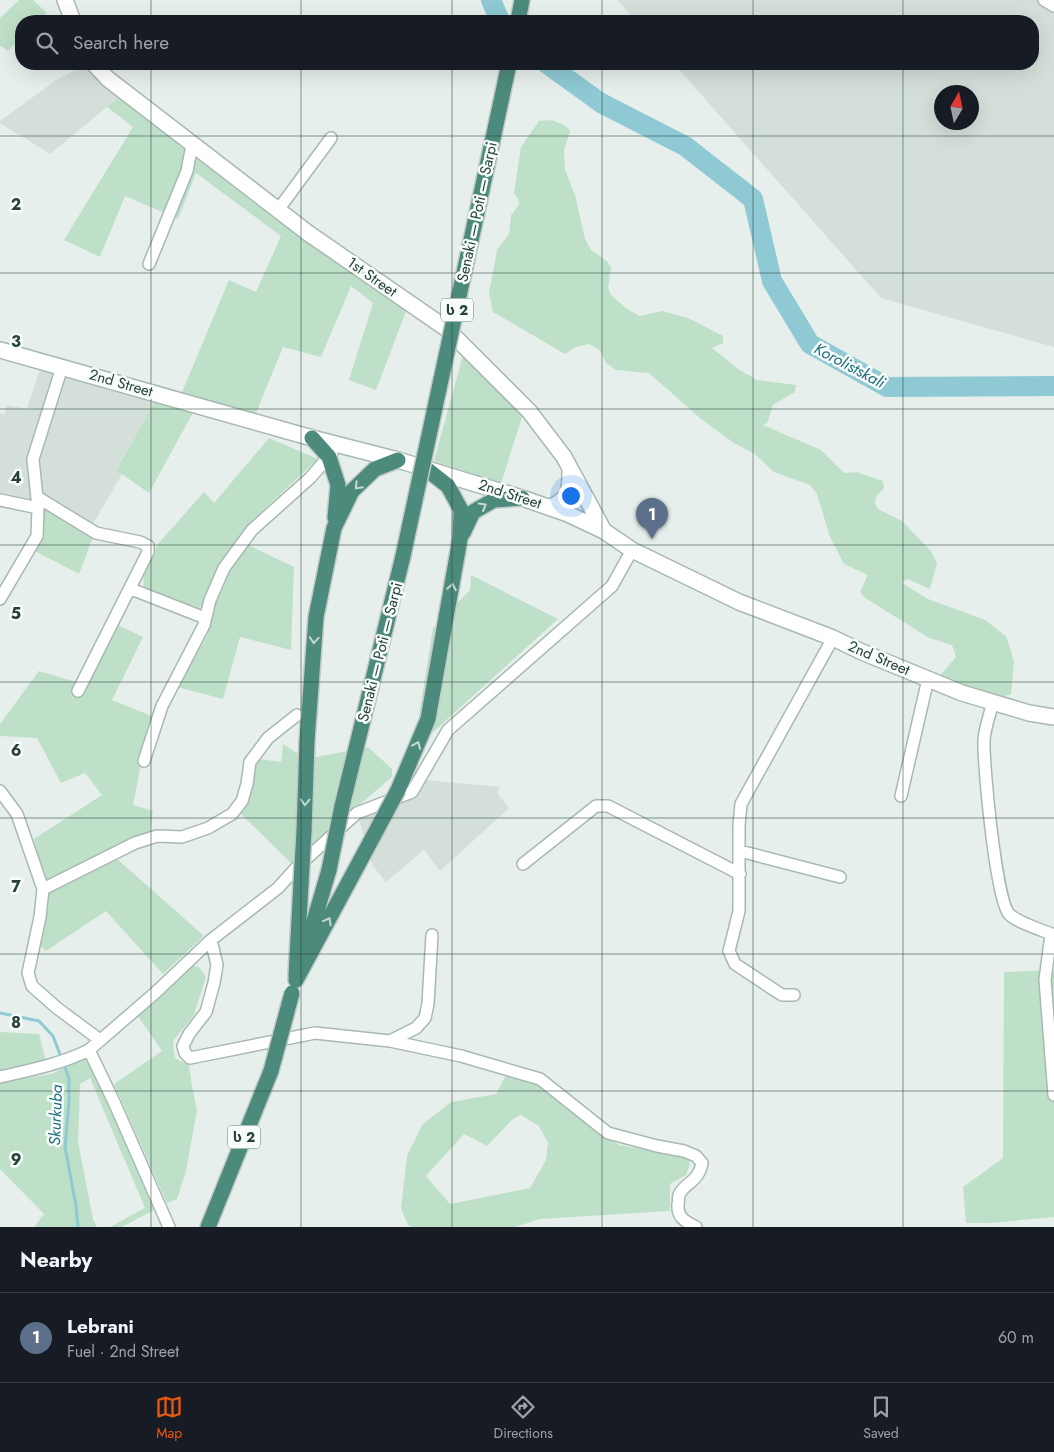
<!DOCTYPE html>
<meta charset="utf-8">
<style>
body{margin:0;font-family:Jost,"Noto Sans Georgian",sans-serif;background:#242831;color:#f1f3f6}
.compass{position:absolute;left:934px;top:85px;width:45px;height:45px;border-radius:50%;background:#171b24;box-shadow:0 5px 20px #0002;rotate:9deg}
.you{position:absolute;left:570px;top:495px;width:18px;height:18px;margin:-12px;border:4px solid #fff;border-radius:50%;background:#1a73e8;box-shadow:0 0 0 8px #1a73e833}
.badge{display:grid;place-items:center;width:32px;height:32px;border-radius:50%;background:#ea580c;color:#fff;font-size:16px;font-weight:700}
.pin{position:absolute;translate:-50% -41px;filter:drop-shadow(0 1px 2px #0008)}
.pin::after{content:'';position:absolute;top:26px;width:18px;height:15px;background:inherit;clip-path:polygon(0 0,100% 0,50% 100%)}
.list{margin:0;padding:0;list-style:none}
h2{display:flex;justify-content:space-between;align-items:center;height:65px;margin:0;padding:0 20px;font-size:21px}
h2 small{font-size:16px;font-weight:400;color:#9ea1a6}
.list li{display:grid;grid-template-columns:32px 1fr auto;gap:15px;align-items:center;box-sizing:border-box;height:90px;padding:0 20px;border-top:1px solid #363941}
.list b{display:block;font-size:19px;white-space:nowrap}
.list p{margin:0;font-size:16px;white-space:nowrap;color:#9ea1a6}
.list em{font-size:16px;font-style:normal;color:#9ea1a6}
.icon{flex:none;width:28px;height:28px;fill:none;stroke:currentColor;stroke-width:2;stroke-linecap:round;stroke-linejoin:round}
.map{position:relative;flex:none;width:1054px;height:1227px;overflow:hidden}
.search{position:absolute;background:#171b24;box-shadow:0 5px 20px #0002;left:15px;right:15px;top:15px;height:55px;display:flex;align-items:center;gap:12px;box-sizing:border-box;padding:0 18px;border-radius:20px;color:#9ea1a6;font-size:19px}
.sheet{height:155px;background:#171b24}
nav{display:flex;justify-content:space-around;align-items:center;box-sizing:border-box;height:70px;border-top:1px solid #363941;background:#171b24;font-size:14px;color:#9ea1a6}
nav a{display:grid;justify-items:center;gap:2px}
nav .on{color:#ea580c}
.map>svg:first-child{display:block}
</style>
<div class="map">
<svg width="1054" height="1227" viewBox="0 0 1054 1227">
<rect width="100%" height="100%" fill="#e6efeb"/>
<path fill="#d4dfda" fill-rule="evenodd" d="M617,0h437v347l-173,-49 -207,-234h359v-43h-397zM942,92h30v30h-30z
M86,64l33,33 -69,57 -50,-31v-2l55,-40z
M40,369l115,32 -39,68 6,5 -29,50 -49,-28 -13,-2v7l-31,-6v-82l4,2 3,-10 20,4z
M404,778l97,9 -4,6 12,15 -69,63 -16,-21 -38,32 -14,-17 -13,-45z"/>
<path fill="#bfe0c8" fill-rule="evenodd" d="M19,0h14l14,13 -8,8h-18v17l-13,13 -7,-5 -1,1v-29z
M119,97l186,141 102,71 -31,81 -27,-10 24,-77 -22,-17 -30,71 -38,-10 -27,66 -74,-21 47,-112 27,12 25,-56 -85,-63 -18,46 -53,-23 -25,61 -36,-17 69,-113 -26,-20z
M552,120l14,6 4,5 -6,20 1,19 10,25 10,44 6,11 17,12 3,6 -3,20 3,7 16,14 13,7 22,-5 26,7 35,18v7l-11,5 26,21 19,11 39,5 -1,7 -22,13 -6,18 -4,2 58,25 23,23 13,-1 26,9 1,7 -8,9 -1,7 3,5 24,12 29,30 6,12 -7,26 -23,-10 -5,4 26,16 57,21 21,16 8,25 -3,33c-15,8 -57,-10 -74,-15l19,-22 -4,-12 -23,-7 -65,-41 -4,-5 8,-17 -24,-11 -14,-27 -13,-43 -7,-9 -36,-13 -19,-18 -21,-11 -33,-24 -52,-46 -33,-3 -10,-7 -6,-13 -11,-6 -13,3 -11,7 -72,-42 -4,-19 8,-43 12,-16 2,-19 8,-10 -1,-6 -4,-6 7,-46 18,-26z
M463,355l60,59 -22,69 -67,-22z
M155,401l40,8 -46,84 -33,-23z
M269,438l49,21c-32,31 -75,65 -97,104 -9,15 -11,34 -24,48l-53,-21 -1,-21 15,-25 46,-52 10,11z
M41,506l52,31 -14,37 -46,-24z
M248,545l46,22 -3,83 -51,-13 -17,62 -46,-12 30,-51 8,-35 16,-33z
M471,575l87,44 -137,124 -2,-27 14,-88 37,-38z
M108,620l35,17 -31,63 42,17 -10,32 -11,56 20,6 -3,20 -43,19 97,86 -41,38 -57,-63 -60,40 -8,-7 10,-53 -14,-52 68,-44 -17,-22 -24,10 -24,-45 -37,-2v-12l39,-53 37,11z
M283,744l23,15 62,-12 24,22v8l-101,86 -52,-51 5,-55 37,5z
M190,965l9,2 7,10 -12,38 -21,26 2,17 14,7 3,21 5,24 -11,61 -9,28 -10,4 -53,-119 48,-33 -25,-36z
M1054,970v247l-63,6h-25l-3,-36 40,-29 1,-186z
M0,1032l39,2 7,28 -46,9z
M87,1057l67,153 -32,17h-12l35,-19 -55,-130 -10,6 -2,58 15,77 4,8h-63l10,-13 -44,-45v-87l51,-8z
M507,1073l30,9 47,40 35,23 68,12 3,7 -4,11 -16,9v27l-130,8 -25,8h-103l-4,-2 -7,-16 6,-53 15,-31 29,-23 45,-8zM521,1115l18,11 9,17 -2,17 -16,28 -80,16 -24,-28 38,-42 23,12 26,-27z"/>
<g fill="none" stroke-linecap="round" stroke-linejoin="round">
<path stroke="#8ec9d4" stroke-width="3" d="M0,1013l39,8 14,15 16,42v23l-4,46 11,59 2,21"/>
<path stroke="#8ec9d4" stroke-width="20" d="M491,0l9,21
M547,64l54,39 84,43 68,53 19,82 38,63 77,43 167,-1"/>
<g stroke="#a8b8b2" stroke-width="14">
<path id="minor" d="M1044,0l10,6
M278,210l53,-72
M149,264l38,-93 5,-26
M37,497l59,36 44,9 8,4v6l-70,139
M0,500l38,8
M131,589l74,29
M0,599l37,-63 1,-28 -5,-49 29,-92
M993,702c-3,12 -8,25 -9,38 -1,24 12,159 25,174 9,9 33,16 45,21
M144,761l18,-55 42,-81 6,-25 14,-32 28,-38 58,-52 22,-25
M0,791l17,23 26,75 -3,28 -12,56 4,13 25,22 43,32
M901,796l27,-117
M740,851l100,26
M523,864l73,-58h12l132,68
M43,889l92,-46 22,-7 25,1 26,-9 24,-14 10,-13 5,-17 3,-22 18,-24 29,-23
M1051,934l-6,46 9,115
M211,940l6,25 -3,18 -8,29 -17,22 -6,12 2,7 5,5 125,-25 75,8 71,15 79,23 68,54 49,13 27,5 12,5 6,7c-3,19 -18,20 -23,32 -1,3 0,6 -1,9 -1,13 6,17 18,23
M794,995h-12l-47,-31 -6,-13 10,-40v-86l2,-21 92,-166
M390,1041l26,-13 9,-10 3,-14 4,-69
M0,1077c31,-7 61,-13 89,-27
M169,1227l-55,-125 -25,-52 66,-57 56,-53 67,-52 19,-21 60,-54 55,-21 36,-62 164,-144 20,-36"/>
</g>
<g stroke="#a8b8b2" stroke-width="18">
<path id="tertiary" d="M65,0l8,21
M94,64l14,15 200,154 139,96 82,82 35,46 40,74
M0,350l312,88 86,22 124,38 46,16 36,17 28,19 107,52 94,36 29,14 100,41 67,20 25,4
M551,507c20,-10 19,-17 19,-39"/>
</g>
<g stroke="#c2cac8" stroke-width="18">
<path id="trunk" d="M518,21l4,-21
M312,438l17,19 9,28 -3,33
M463,533l10,-21 21,-12 28,-2
M398,790l30,-71 32,-180 1,-29 -13,-24 -23,-18
M342,806l61,-250
M304,831l3,-90 9,-124 18,-89 18,-37 23,-22 23,-9
M306,948l23,-78
M296,976l5,-93
M296,980l78,-145
M208,1227l63,-156"/>
</g>
<use href="#minor" stroke="#fff" stroke-width="11"/>
<use href="#tertiary" stroke="#fff" stroke-width="15"/>
<use href="#trunk" stroke="#4c8a7c" stroke-width="15"/>
<g stroke="#c2cac8" stroke-width="18" stroke-linecap="butt">
<path id="trunk-bridge" d="M403,556l106,-492
M374,835l24,-45
M329,870l13,-64
M301,883l3,-52
M271,1071l21,-78"/>
</g>
<use href="#trunk-bridge" stroke="#4c8a7c" stroke-width="15"/>
</g>
<defs><path id="oneway-chevron" d="M-2-3.5L2.5 0L-2 3.5" fill="none" stroke-width="1.6" stroke-linecap="round" stroke-linejoin="round" transform="scale(1.25)"/></defs>
<g stroke="#c4d9d4">
<use href="#oneway-chevron" transform="translate(358 486) rotate(135)"/>
<use href="#oneway-chevron" transform="translate(483 506) rotate(-31)"/>
<use href="#oneway-chevron" transform="translate(452 587) rotate(-80)"/>
<use href="#oneway-chevron" transform="translate(314 640) rotate(94)"/>
<use href="#oneway-chevron" transform="translate(417 745) rotate(-67)"/>
<use href="#oneway-chevron" transform="translate(305 802) rotate(92)"/>
<use href="#oneway-chevron" transform="translate(328 921) rotate(-62)"/>
</g>
<path fill="none" stroke="#24423a" stroke-width="1" stroke-opacity="0.55" d="M151,0v21M301,0v21M452,0v21M602,0v21M753,0v21M903,0v21M151,64v1163M301,64v1163M452,64v1163M602,64v1163M753,64v1163M903,64v1163M0,136h1054M0,273h1054M0,409h1054M0,545h1054M0,682h1054M0,818h1054M0,954h1054M0,1091h1054"/>
<g text-anchor="middle" stroke-width="5" stroke-linejoin="round" paint-order="stroke">
<g fill="#f7fbf9" stroke="#637a73" stroke-width="1">
<rect x="441" y="298.5" width="32" height="23" rx="4"/>
<rect x="228" y="1125.5" width="32" height="23" rx="4"/>
</g>
<g font-size="14" font-weight="bold" fill="#24423a">
<text x="457" y="315">ს 2</text>
<text x="244" y="1142">ს 2</text>
</g>
<g font-size="15" fill="#24423a" stroke="#f7fbf9">
<text transform="translate(477 212) rotate(-78)" y="5">Senaki — Poti — Sarpi</text>
<text transform="translate(372 277) rotate(35)" y="5">1st Street</text>
<text transform="translate(121 383) rotate(16)" y="5">2nd Street</text>
<text transform="translate(510 494) rotate(18)" y="5">2nd Street</text>
<text transform="translate(380 652) rotate(-76)" y="5">Senaki — Poti — Sarpi</text>
<text transform="translate(879 658) rotate(23)" y="5">2nd Street</text>
</g>
<g font-size="16" font-style="italic" fill="#1c6f80" stroke="#f7fbf9">
<text transform="translate(850 365) rotate(28)" y="6">Korolistskali</text>
<text transform="translate(55 1115) rotate(-88)" y="6">Skurkuba</text>
</g>
</g>
<g font-size="16" text-anchor="middle" font-weight="bold" fill="#24423a" stroke="#f7fbf9" stroke-width="5" stroke-linejoin="round" paint-order="stroke">
<text x="16" y="210">2</text>
<text x="16" y="347">3</text>
<text x="16" y="483">4</text>
<text x="16" y="619">5</text>
<text x="16" y="756">6</text>
<text x="16" y="892">7</text>
<text x="16" y="1028">8</text>
<text x="16" y="1165">9</text>
</g>
</svg>
<svg class="compass" viewBox="-18 -18 36 36"><path d="M0-13l5 13h-10z" fill="#e53935"/><path d="M0 13l5-13h-10z" fill="#9ea1a6"/></svg>
<div class="you"></div>
<div class="pin badge" style="left:652px;top:539px;background:#5c6f8a">1</div>
<div class="search"><svg class="icon" aria-label="search" viewBox="0 0 24 24"><circle cx="10" cy="10" r="6"/><path d="M15 15l6 6"/></svg>Search here</div>
</div>
<section class="sheet">
<h2>Nearby<small></small></h2>
<ul class="list">
<li><span class="badge" style="background:#5c6f8a">1</span><div><b>Lebrani</b><p>Fuel · 2nd Street</p></div><em>60 m</em></li>
</ul>
</section>
<nav>
<a class="on"><svg class="icon" aria-label="map" viewBox="0 0 24 24"><path d="M3 6l6-2 6 2 6-2v14l-6 2-6-2-6 2zM9 4v14M15 6v14"/></svg>Map</a>
<a><svg class="icon" aria-label="directions" viewBox="0 0 24 24"><path d="M12 3l9 9-9 9-9-9zM9 14v-3h6M13 9l2 2-2 2"/></svg>Directions</a>
<a><svg class="icon" aria-label="saved" viewBox="0 0 24 24"><path d="M7 4h10v16l-5-4-5 4z"/></svg>Saved</a>
</nav>
